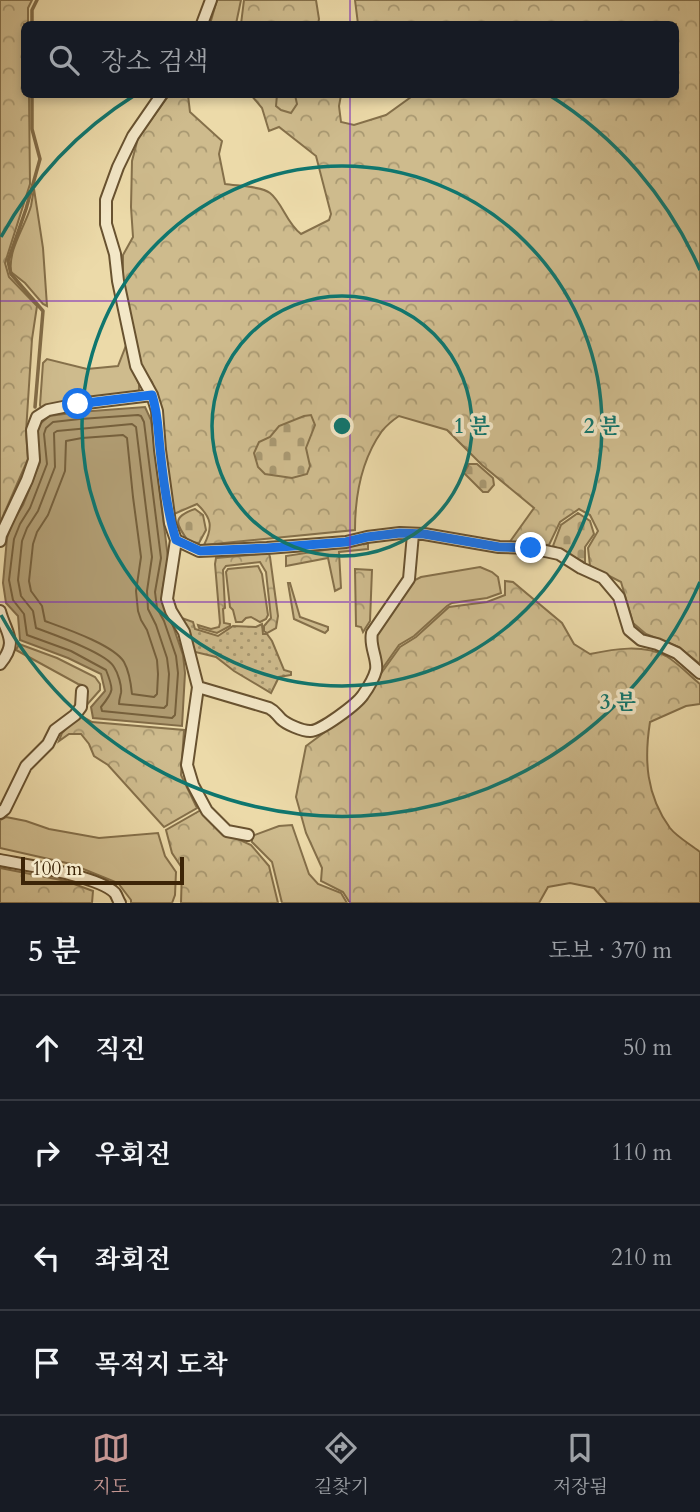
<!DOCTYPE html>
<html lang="ko">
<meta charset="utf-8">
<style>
body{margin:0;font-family:Cardo,"Noto Serif KR",serif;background:#242831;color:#f1f3f6}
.scale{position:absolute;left:21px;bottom:18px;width:163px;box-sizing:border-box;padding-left:7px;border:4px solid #3c2407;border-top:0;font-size:19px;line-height:24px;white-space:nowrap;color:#3c2407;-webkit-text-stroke:5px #f3e7c7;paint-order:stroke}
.stop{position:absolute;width:21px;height:21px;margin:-16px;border:5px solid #1a73e8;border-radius:50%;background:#fff}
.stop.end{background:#1a73e8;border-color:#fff;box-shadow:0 2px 7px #0008}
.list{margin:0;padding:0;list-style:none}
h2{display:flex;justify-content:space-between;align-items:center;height:91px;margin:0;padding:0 28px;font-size:30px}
h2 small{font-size:23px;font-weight:400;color:#9ea1a6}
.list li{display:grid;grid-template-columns:46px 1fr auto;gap:21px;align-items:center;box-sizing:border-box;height:105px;padding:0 28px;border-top:2px solid #363941}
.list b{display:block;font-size:26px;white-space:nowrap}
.list em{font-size:23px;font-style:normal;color:#9ea1a6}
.icon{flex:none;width:38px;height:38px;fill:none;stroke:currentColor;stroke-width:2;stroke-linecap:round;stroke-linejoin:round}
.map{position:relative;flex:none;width:700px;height:903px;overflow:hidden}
.search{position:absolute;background:#171b24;box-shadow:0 4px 10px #0003;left:21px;right:21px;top:21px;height:77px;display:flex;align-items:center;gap:18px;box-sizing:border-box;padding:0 24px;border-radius:10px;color:#9ea1a6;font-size:26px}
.sheet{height:511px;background:#171b24}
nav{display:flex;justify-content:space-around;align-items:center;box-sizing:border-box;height:98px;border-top:2px solid #363941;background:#171b24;font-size:19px;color:#9ea1a6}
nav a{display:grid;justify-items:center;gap:4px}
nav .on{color:#c59692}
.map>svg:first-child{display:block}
</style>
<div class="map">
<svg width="700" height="903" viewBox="0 0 700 903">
<defs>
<pattern id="forest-crowns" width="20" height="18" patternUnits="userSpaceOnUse" patternTransform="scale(1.75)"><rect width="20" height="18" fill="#cebb8d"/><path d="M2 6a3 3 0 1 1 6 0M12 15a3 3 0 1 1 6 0" fill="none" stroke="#a89871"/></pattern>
<pattern id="cemetery-stones" width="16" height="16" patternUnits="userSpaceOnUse" patternTransform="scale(1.75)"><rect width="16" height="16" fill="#cebb8d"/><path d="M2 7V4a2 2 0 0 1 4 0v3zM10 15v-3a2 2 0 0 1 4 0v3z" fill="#a89871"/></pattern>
<pattern id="garden-dots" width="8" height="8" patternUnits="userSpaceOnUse" patternTransform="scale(1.75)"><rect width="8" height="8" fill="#cebb8d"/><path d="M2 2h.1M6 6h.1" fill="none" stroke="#a89871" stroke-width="1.8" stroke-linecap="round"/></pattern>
</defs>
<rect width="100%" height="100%" fill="#ecdaa9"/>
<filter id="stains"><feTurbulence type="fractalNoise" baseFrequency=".00286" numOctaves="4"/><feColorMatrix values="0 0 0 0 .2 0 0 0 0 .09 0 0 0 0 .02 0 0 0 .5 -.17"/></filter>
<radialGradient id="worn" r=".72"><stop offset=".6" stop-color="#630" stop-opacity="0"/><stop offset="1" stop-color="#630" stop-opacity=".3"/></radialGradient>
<path fill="#cebb8d" stroke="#85704a" stroke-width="2" d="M217,0h24l-5,24h-26z
M34,189l9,59 4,58 -4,-2 -18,-21 -14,-11c-3,-23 14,-45 20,-66 1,-6 2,-12 3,-17z
M127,343l4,22 8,19v6l-4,4 -64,7 -30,7 -1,-3 3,-42 4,-4 40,10 31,-3z
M258,566l4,8 6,41 -2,4 -6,3 -9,-5 -5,1 -4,4h-6l-3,-12 -3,-3 -4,-35 2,-3z
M480,567l12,5 6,5 3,16 -14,5 -35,5 -5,3 -33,30 -15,9 -17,24 -3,-4 -4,-28 9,-18 31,-39 6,-3z
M288,583h2l10,34 28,10v3l-3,3 -31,-14z
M19,644l38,14 38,19 5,7v6l-15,17 1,-16 -4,-6 -4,-1 -62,-34z
M6,817l20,4 23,8 50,9 59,-5 7,23 11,16 -1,23 -3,8h-41v-3l-13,-17 -47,-19 -71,-16v-28z
M292,825l17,49 9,10 23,9 6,10h-65l-10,-41 -20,-20v-6l27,-10z"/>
<path fill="url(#forest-crowns)" stroke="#85704a" stroke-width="2" d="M0,0h32l-4,8v16h-4v70l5,1 1,89 -25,79 4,14 28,29 -5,33 -6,93 2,27 -28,64z
M244,0h72l3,19 -1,5h-77z
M355,0h345v664l-21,-17 -33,-13 -13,-11 -12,-41 -31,-16 -2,-18 10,-17 -8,-16 -11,-6 -19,13 -11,23 -40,-2 25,-35 -52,-43 -35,-35 -48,-14c-6,4 -12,9 -17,15 -20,28 -27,65 -27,99l-151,15c9,-18 8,-27 -7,-41l-23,10 -14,-105 -8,-27 -13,-18 -16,-83v-26l10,-18 -2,-30 1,-46 6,-23 31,-43h19l2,17 32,29 -3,13 6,30c12,2 36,2 45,9 12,9 17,31 31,41l28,-14 2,-6 -15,-58 -37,-29 -10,4 -7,-23 -11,-13h90l-2,11 2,16 13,3 32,-10 25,-18v-2l265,-1v-70h-318z
M363,544h5v5l-29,3 2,36 -6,3 -7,-33 -42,8v-10z
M261,554h8l1,3 8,59 -2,12 -9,5 -3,-2v-5l7,-8 -5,-46 -6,-10 -34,4 -3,4 2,38 -2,1 1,14 6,1v2l-13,7 -18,-5 -1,-3 13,4 8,-2 1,-4 -5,-59 1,-6z
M355,569l17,1 -2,51 -7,11 -2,-5 -5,-1z
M505,581l8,1 49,41 12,21 16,10c24,-5 53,-10 76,2 12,7 23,19 34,28v20l-14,2 -36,16c-6,38 -4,73 20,106 7,9 20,16 30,24v51h-93l-13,-15 -24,-5 -22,4 -9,16h-189l-7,-11 -22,-11 1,-13 -16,-35 -10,-36 10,-51 27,-20 29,-26 38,-53 16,-10 33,-30 38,-5 18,-7z
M80,715l12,7 92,8 -3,45 16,33 -33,19 -56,-62 -14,-9 -5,-12 -8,-10h-12l-10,7 3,-8z
M201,810l19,21 31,14 18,21 9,37h-97l1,-35 -10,-15 -6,-23z
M0,868l66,13 27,10 -1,12h-92z"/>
<path fill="url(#cemetery-stones)" stroke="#85704a" stroke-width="2" d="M277,95h18l2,9 -6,9 -10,-3 -5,-4z
M311,415l4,10 -9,23 4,18 -3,8 -15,4 -27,-4 -7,-7 -4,-14 5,-11 11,-5 9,-11 25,-10z
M469,464h8l16,14 1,7 -6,7h-5l-19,-19z
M195,509l8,6 3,15 -7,13 -10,-1c-13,-18 -18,-25 6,-33z
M578,513l12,8 4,13 -9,13v16l-32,-17 8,-21z"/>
<path fill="url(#garden-dots)" stroke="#85704a" stroke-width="2" d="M179,617l14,5 2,7 23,7 15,-10 23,1 6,-3 1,10h4l5,7 12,29 7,2v3l-12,2 -8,16 -37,-22 -18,-14 -25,-6z"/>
<path fill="#b09c72" stroke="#826c47" stroke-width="2" d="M145,407l6,13 17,138 -6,34 2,16 6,9 13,38 2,18 -3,53 -89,-8 -2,-11 14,-16 -4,-17 -33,-16 -48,-18 -2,-24 -12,-13 -3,-20 4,-45 6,-17 10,-16 17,-43 -3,-29 3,-9 9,-8 30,-4z"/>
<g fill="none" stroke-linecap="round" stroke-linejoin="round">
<path stroke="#76603c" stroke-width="2" d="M138,415l3,1 3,6 17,136 -6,34 2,16 7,13 12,35 2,17 -3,42 -3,3 -70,-7 -1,-4c13,-16 13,-17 5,-37l-35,-19 -44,-16 -3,-21 -11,-14 -4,-20 5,-41 6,-15 10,-16 17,-44 -3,-30 2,-6 7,-6 27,-3z
M132,424l4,3 16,130 -5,34 1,18 8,16 11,33 2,16 -2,31 -3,3 -45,-4c0,-4 1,-7 2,-11 1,-7 -3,-20 -7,-26 -7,-14 -62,-33 -78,-39l-3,-17 -12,-15 -3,-16 4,-39 5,-13 11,-17 17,-44 -1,-34 3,-2z
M123,435l4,3 6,59 8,60 -5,34 2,20 3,9 6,10 10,30 1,14 -1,20 -3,3 -22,-3c-1,-10 -3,-23 -8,-32 -10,-17 -60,-34 -79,-41l-3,-15 -11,-15 -2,-10 4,-37 4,-12 11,-17 17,-44 1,-30 16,-3z"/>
<path stroke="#826c47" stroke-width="3.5" d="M32,24v-14l5,-10
M32,94v35l8,30 -14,50 -18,52 3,13 32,37 -8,96"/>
<g stroke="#685230" stroke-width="14">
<path id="minor" d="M202,24l9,-24
M162,94l-29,42 -15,31 -12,33v24l9,30 3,27 18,85 16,29 5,16 3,39 10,73 6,17 23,11 68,-3 79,-6 21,-5 33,-4 24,1 75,13 32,1 28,6 22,14 22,10 16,19 10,33 12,10 16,4 20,9 23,20
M176,540l-9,59 4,12 13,21 14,55 -11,78 6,20 14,26 20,20 21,4
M0,541l1,-6 26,-55 7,-20 -2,-30 5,-13 11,-7 30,-6 74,-9
M0,611c6,23 19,30 0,53
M198,687l71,21c6,3 7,6 12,11 5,5 21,12 29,12 10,1 47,-27 53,-36 5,-7 11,-17 13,-25 2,-11 -7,-24 -4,-37l37,-54 4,-45
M0,813l5,-4 21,-43 22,-22 7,-14 20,-15 6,-8 1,-16
M0,860c25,5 99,16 115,33 2,3 3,7 5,10"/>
</g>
<use href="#minor" stroke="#f3e7c7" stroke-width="10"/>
</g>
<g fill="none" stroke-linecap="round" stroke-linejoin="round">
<path stroke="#1a73e8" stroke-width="9" d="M78,404l74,-9c6,18 6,35 8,54 3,30 7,62 16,91l24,11 67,-3 79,-6 21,-5 33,-4 24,1 75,13 32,1"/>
</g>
<path fill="none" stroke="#7b2cbf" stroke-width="2" stroke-opacity="0.55" d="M350,0v24M350,94v809M0,301h700M0,602h700"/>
<g fill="none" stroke="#0f766e" stroke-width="3.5">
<circle cx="342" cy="426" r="130"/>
<circle cx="342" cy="426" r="260"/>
<path d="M700 582A390 390 0 0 1 1 615M1 237A390 390 0 0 1 135 95M549 95A390 390 0 0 1 700 270"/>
</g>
<circle cx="342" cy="426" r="10" fill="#0f766e" stroke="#f3e7c7" stroke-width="3.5"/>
<g font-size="21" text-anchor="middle" font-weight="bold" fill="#0f766e" stroke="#f3e7c7" stroke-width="7" stroke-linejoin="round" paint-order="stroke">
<text x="472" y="433">1 분</text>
<text x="602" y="433">2 분</text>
<text x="618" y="709">3 분</text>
</g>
<rect width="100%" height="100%" filter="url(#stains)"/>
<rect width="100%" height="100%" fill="url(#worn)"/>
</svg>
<div class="scale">100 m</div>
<div class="stop" style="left:78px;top:404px"></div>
<div class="stop end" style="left:531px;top:548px"></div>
<div class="search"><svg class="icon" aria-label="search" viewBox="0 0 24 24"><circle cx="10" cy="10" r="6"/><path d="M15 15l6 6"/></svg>장소 검색</div>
</div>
<section class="sheet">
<h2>5 분<small>도보 · 370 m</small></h2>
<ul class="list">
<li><svg class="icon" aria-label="ahead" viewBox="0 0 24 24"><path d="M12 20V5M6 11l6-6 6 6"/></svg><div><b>직진</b></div><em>50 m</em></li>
<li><svg class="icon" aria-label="right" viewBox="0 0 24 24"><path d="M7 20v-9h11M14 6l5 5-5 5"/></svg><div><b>우회전</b></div><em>110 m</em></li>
<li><svg class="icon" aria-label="left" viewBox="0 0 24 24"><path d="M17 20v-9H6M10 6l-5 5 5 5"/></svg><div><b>좌회전</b></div><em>210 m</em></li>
<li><svg class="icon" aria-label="arrive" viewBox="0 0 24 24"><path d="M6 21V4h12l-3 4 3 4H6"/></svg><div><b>목적지 도착</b></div></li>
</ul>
</section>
<nav>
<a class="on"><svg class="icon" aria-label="map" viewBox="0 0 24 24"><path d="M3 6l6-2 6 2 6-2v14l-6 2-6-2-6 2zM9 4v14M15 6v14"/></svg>지도</a>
<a><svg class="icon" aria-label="directions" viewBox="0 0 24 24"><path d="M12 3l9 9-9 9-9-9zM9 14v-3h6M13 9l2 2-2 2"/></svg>길찾기</a>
<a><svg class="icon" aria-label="saved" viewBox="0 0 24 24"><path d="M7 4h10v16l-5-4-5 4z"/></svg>저장됨</a>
</nav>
